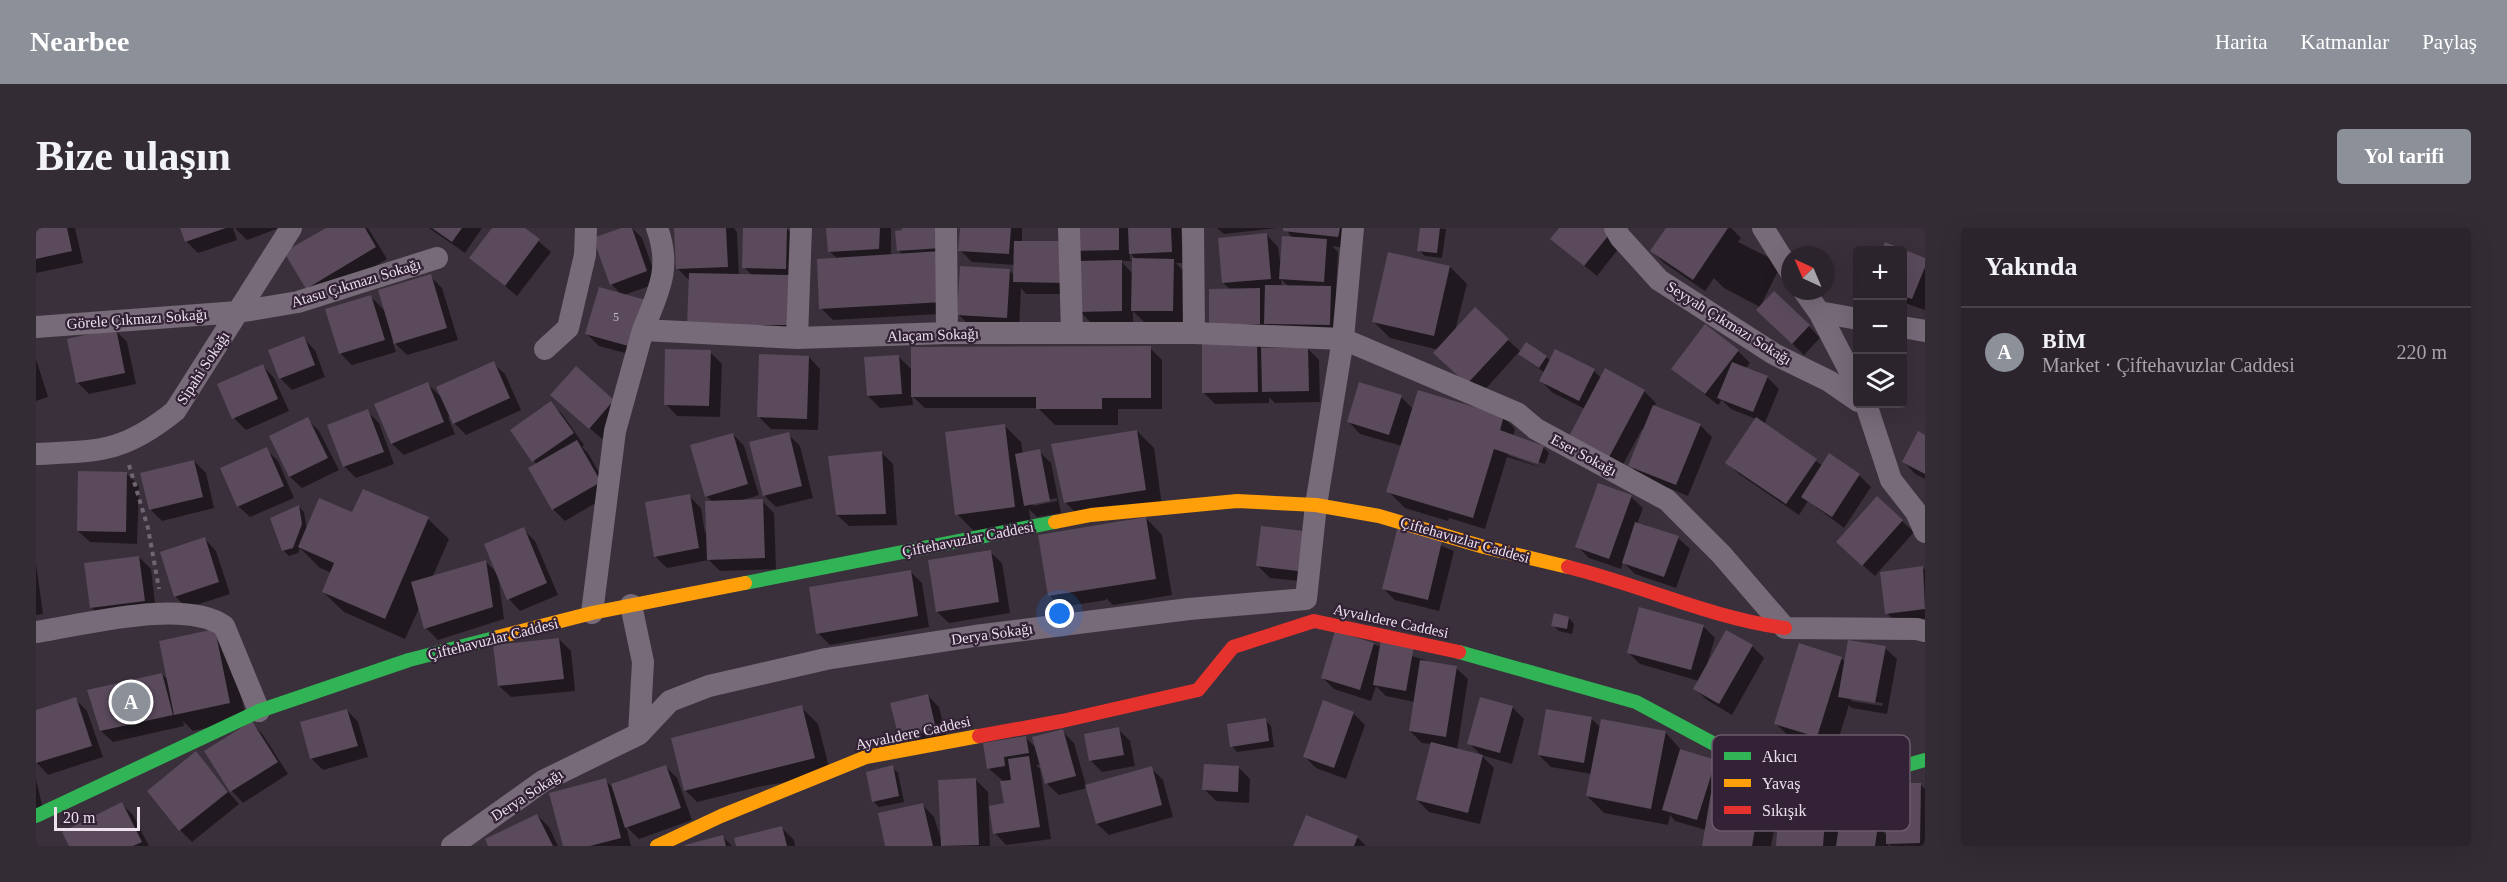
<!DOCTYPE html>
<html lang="tr">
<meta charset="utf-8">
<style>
body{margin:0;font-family:"Times New Roman",serif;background:#342c34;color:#f1f3f6}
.controls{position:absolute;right:18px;top:18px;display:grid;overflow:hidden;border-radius:6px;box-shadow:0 6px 24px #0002}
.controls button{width:54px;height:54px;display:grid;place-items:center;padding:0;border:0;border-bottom:2px solid #484148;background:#2c242c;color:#f1f3f6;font:30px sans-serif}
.compass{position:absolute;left:1745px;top:18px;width:54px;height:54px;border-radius:50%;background:#2c242c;box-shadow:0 6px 24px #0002;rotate:316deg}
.scale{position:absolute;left:18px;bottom:15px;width:86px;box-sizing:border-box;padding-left:6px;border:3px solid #ede1ee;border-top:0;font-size:16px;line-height:21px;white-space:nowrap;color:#ede1ee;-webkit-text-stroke:4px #332135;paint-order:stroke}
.you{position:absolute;left:1024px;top:386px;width:21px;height:21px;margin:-15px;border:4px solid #fff;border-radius:50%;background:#1a73e8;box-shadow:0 0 0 9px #1a73e833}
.badge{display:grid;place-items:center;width:39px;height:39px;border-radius:50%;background:#8c9099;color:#fff;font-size:20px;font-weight:700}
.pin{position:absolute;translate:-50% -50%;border:3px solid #fff;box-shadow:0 2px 6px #0006}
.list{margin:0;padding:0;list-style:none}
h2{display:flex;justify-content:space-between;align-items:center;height:78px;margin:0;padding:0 24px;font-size:26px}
h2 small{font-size:20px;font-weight:400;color:#a6a4a9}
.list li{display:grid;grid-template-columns:39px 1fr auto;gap:18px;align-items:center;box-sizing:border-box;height:90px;padding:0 24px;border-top:2px solid #484148}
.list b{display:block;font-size:22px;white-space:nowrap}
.list p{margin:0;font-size:20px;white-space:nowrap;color:#a6a4a9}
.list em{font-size:20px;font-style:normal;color:#a6a4a9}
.icon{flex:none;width:33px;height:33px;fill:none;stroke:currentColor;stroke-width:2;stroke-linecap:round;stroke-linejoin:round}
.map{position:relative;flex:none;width:1889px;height:618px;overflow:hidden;border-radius:6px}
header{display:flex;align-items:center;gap:36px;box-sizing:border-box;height:84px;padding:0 30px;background:#8c9099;color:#fff}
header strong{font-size:28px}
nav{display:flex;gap:33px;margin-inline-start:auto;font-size:21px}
.intro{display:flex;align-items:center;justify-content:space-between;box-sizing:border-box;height:144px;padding:0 36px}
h1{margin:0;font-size:42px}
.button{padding:15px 27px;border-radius:6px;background:#8c9099;color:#fff;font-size:21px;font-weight:700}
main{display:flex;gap:36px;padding:0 36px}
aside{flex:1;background:#2c242c;border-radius:6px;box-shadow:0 6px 24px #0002}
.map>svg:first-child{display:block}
</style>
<header>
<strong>Nearbee</strong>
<nav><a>Harita</a><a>Katmanlar</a><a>Paylaş</a></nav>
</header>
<div class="intro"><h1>Bize ulaşın</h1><a class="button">Yol tarifi</a></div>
<main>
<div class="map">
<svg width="1889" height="618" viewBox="0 0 1889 618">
<rect width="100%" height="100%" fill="#3a303b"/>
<path fill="#0007" fill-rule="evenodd" d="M0,0h39l8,35 -47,10z
M146,0h51l4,12 -39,13 -12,-12z
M199,0h44l-32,12z
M293,0h39l19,31 -68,41 -12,-12z
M393,0h53l-17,25z
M457,0h30l28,24 -34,44 -46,-38z
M590,0h6l10,10 16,45 -34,12 20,63 -45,-12 -12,-12 34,-40 -10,-10z
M640,0h58l3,4 2,44h14l-9,-9 43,-38 12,12 1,95h-100l-11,-56 -12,-12z
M792,0h63v28l12,-1 -5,-5 6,-22h48l3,85 -122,7 -12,-12 17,-49 -9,-8z
M925,0h61v14l45,1 5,-15h109l2,35h-7l9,10 -1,50 -40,-1 -11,-11v11l-42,1 -11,-12v-17h-54l-5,-6 -2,41 -49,-3 -12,-12 52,-43 5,5v-11l-43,-3 -12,-12zM1094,25l7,7h-7zM1085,33h12v13z
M1181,0h59l-52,6z
M1249,0h67l-2,21 -18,-3 6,6 -2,41 6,6 -1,37h-118l8,-46 -8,-7 44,-48 11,12 2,14h1l12,-22zM1245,51l8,8h-7z
M1386,0l24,1 -4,29 -17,-2 -6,-6z
M1525,0h45l17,15 -26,33 -45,-37z
M1631,0h64l10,10 -3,4 30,15 11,12 -19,38 -36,-19 -10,-10 -9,13 -41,-28 -12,-12z
M1866,23l23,8v51l-23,-8z
M1353,26l61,13 17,17 -12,47 53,9 13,12 25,5 5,4 5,-10 38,20 7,7 4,-8 39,21 12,12 -2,4 46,18 12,12 -24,59 -46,-19 -12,-12 14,-35 -2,-1 -23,43 -39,-20 5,-43 -32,-16 -12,-12 4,-8 -27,-20 -38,42 -41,-45 -49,-12 -17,-17z
M394,48l12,12 16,52 -51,15 -15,-15 4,12 -44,13 -12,-12 31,-56 15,15z
M1734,94l39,4 11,12 -16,17z
M79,102l12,12 9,42 -47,10 -12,-12z
M267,110l12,12 10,27 -33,13 -12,-12z
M1221,116l5,5 45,-1 12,12 1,42 -45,1 -6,-6v6l-54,1 -12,-12z
M1114,120l12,12v49h-44v16h-63l-17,-17h-113l-13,-12 1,9 -33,3 -12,-12 30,-40 15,15z
M1702,123l12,12 -5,6 22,8 12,12 -15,36 59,41 36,9 12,12 -27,41 -36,-27 -9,14 -60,-41 -12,-11 29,-44 -25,-10 -9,-9 -4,5 -45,-36z
M674,124l12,12 -2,53 -43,-1 -11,-12z
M773,129l11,12 -2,61 -47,-1 -12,-12z
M0,131l12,38 -12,4z
M457,135l12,11 16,36 -55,25 -12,-12 -3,-7 -3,1 7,17 -51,21 -12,-11 36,-60 14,14z
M227,138l11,12 15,33 -43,19 -12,-12 -15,-33z
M540,140l49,44 -23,27 -38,-33z
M1365,169l12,12 91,8 11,12 -2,8 30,10 6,6 -4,11 -37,-12v3l35,13 -36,-11 -22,72 -36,-11 -1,3 -43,-13 -17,-17 14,-45 -42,-12 -11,-12z
M514,175l12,11 22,31 -2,2 6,6 23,41 -46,27 -12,-12 -16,-44 -25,-35z
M331,183l12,12 15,41 -38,14 -12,-12z
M271,191l12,12 20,39 -37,18 -12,-11 -19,-40z
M968,197l17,17 2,12 16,-3 12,12 10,50 -24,4 -8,-8 2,15 -57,7 -17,-17zM1021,270v3l-24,5v-3z
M1101,203l17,17 8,58 -80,13 -17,-17z
M697,206l11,12 15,49 -16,5 19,1 12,12 2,56 -56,2 -11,-11 -42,8 -12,-12 34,-60 12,12 4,25h2l6,-31 -7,-6z
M752,206l12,12 13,52 -37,9 -11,-11 -14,-53z
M1889,209v42l-10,-5 -11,-12z
M230,221l12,12 16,37 -44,19 -12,-11z
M845,224l12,12 4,61 -48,1 -12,-11z
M158,233l12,12 8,35 -52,13 -12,-12z
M91,246l12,12 -2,58 -47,-2 -12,-11z
M1595,269l12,11 -6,16 41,14 12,11 -14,39 -41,-14 -12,-12 -2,7 -32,-11 -12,-12z
M262,278l6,6 3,18 46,-16 75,5 21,20 -17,39 54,-16 13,13 24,-46 12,12 23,54 -38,16 -11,-12 -11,-24 6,44 -66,21 -12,-12 -6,-22 -15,33 -61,-27 -21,-20 9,-19 -12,-5 -20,-20 -2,5 -9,3 -6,-6z
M1110,290l16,17 10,60 -59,10 -7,-7v2l-44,7 -12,-11z
M1866,293l12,11 -39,44 -25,-22z
M1226,300l48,54 -40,-4 -12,-12z
M1363,300l55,23 -15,60 -44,-11 -12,-12z
M169,311l11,12 14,43 -43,14 -12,-12z
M954,324l12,11 8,50 -61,10 -12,-11z
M103,329l12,12 5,43 -53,7 -12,-12z
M0,335l7,51 -7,1z
M1887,340l2,2v52l-27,3 -11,-12z
M874,343l12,12 7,44 -99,18 -12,-12z
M1533,390l5,6 -2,10 -13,-3 -6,-6z
M1667,398l12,12 -8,26 45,-18 12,12 -32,57 -25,-15 -12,-11 4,-8 -59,-17 -12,-12z
M178,403l17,17 15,71 -53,12 -10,-10 1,5 -71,16 -12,-11 61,-57 7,7z
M1300,405l89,27v3l31,5 12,11 -11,71 25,6 -13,-13 43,-36 12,12 -12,45 -31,-9 13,13 -14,56 -51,-12 -12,-12 15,-56 -10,-1 -12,-12 5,-29 -29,-6 -10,-10 -5,15 -37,-12 -12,-12z
M523,411l12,12 4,40 -64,6 -12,-11z
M1849,420l12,11 -10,55 -35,-6 -3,-3 -15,48 -41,-13 -17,-16 65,-66 5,5zM1815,470l32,5 -1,3 -31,-5z
M891,467l12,12 8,33 -35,9z
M39,471l12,12 16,46 -55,18 -12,-13v-50z
M765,479l17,17 13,51 -69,11 -65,16 -12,-12z
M311,482l11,12 10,35 -45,13 -12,-12z
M1317,485l12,12 -19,54 -30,-11 -12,-12z
M1555,490l10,10 65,5 16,18 33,11 12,11 -7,22 39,7 17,17 -5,27h-67l2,-16 -31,-9 -5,-6 -2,10 -64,-12 -17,-17 5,-22 -41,-7 -12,-12z
M1229,492l6,6 3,21 -37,5 -5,-6z
M216,495l11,12 25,39 -45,29 -11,-12 -26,-40z
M1082,501l12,12 5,25 -33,6 -12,-12z
M1026,503l12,12 12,43 65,-18 12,12 10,37 -64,18 -12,-11 -10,-36 -28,7 -12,-11 -6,-20 -5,1 4,4 11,70 -45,6 -11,-12 11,-29 -4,-24 -14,-12 38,-30 11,11z
M159,525l44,51 -47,38 -12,-12z
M630,539l11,11 15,42 -53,19 -13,-13 5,20h-67l41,-66 6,6z
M856,539l6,6 6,29 -25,5 -5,-5z
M1202,539l12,12 -1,24 -33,-2 -12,-12z
M0,551l9,39 -9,2z
M940,552l12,12 2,54h-103l36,-41 11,12 8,25z
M1884,556l5,5v57h-34l-2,-2 -1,2h-111l49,-48 17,17 -1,6 36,5 9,10z
M85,575l12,12 16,31h-78z
M501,587l12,12 9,19h-68z
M1271,589l51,21 8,8h-72z
M746,600l12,12 1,6h-58z
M687,609l9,9h-44z"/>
<path fill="#5a4a5c" d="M0,0h31l5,23 -36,8z
M144,0h46l-41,14z
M290,0h39l11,19 -70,42 -22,-37z
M396,0h30l-10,14z
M456,0h33l15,11 -35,47 -36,-28z
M585,0h11l15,43 -37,14 -17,-47z
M638,0h52l2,39 -52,2z
M707,0h44l-1,41 -44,-1z
M790,0h54l-1,21 -51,3z
M866,0h39l1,20 -45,3 -2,-20 7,-1z
M924,0h51l-2,26 -51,-3z
M1034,0h49v22l-49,1z
M1092,0h43l1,24 -43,2z
M1247,0h57l-2,9 -55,-6z
M1384,0h20l-3,25 -20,-2z
M1523,0h50l3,3 -28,35 -34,-27z
M1630,0h62l-35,52 -43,-29z
M1231,5l4,46 -49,4 -4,-45z
M1246,8l45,3 -3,43 -45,-3z
M978,13h53l-1,42 -53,-1z
M1849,14l40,16v9l-13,32 -10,-3v-46h-20z
M905,23l3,51 -125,7 -2,-50z
M1352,24l62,14 -16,70 -62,-14z
M1096,30l42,1 -1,52h-42z
M1086,32v51l-44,1v-51z
M924,38l50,3 -3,49 -50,-3z
M653,45l100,2 -1,50h-101z
M395,46l16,54 -53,16 -16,-54z
M1229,57l66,1 -1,39 -66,-1z
M563,59l47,13 -14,47 -47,-13z
M1224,60v36l-51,1v-36z
M1738,63l36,34 -18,19 -36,-34z
M335,67l14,45 -46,14 -14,-45z
M1439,79l34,32 -42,45 -34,-31z
M1669,96l34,26 -34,44 -34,-25z
M80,100l9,45 -49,10 -9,-44z
M268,108l11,29 -36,14 -11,-29z
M1221,114l1,50 -56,1v-50z
M1490,114l21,14 -8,12 -21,-14z
M1115,118v52h-49v11h-66v-12h-125v-50z
M1272,119l1,44 -47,1 -1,-44z
M629,121l46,1 -2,56 -45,-1z
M1519,121l40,20 -16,32 -40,-20z
M723,126l50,2 -2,63 -50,-2z
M863,127l3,39 -35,2 -3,-39z
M458,133l16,37 -57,26 -17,-37z
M1696,134l36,14 -15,36 -36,-14z
M227,136l15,35 -46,20 -15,-35z
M540,138l38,34 -25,29 -39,-34z
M1569,140l40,22 -38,71 -40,-21z
M392,154l16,40 -53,22 -17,-40z
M1323,154l43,13 -13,40 -42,-13z
M1382,162l86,26 -4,14 44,16 -6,18 -44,-15 -21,69 -87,-26z
M515,173l23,32 -42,29 -22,-32z
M1617,177l48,19 -25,61 -48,-19z
M332,181l16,43 -41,15 -16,-42z
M272,189l20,41 -39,19 -20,-41z
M1720,189l61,42 -31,45 -61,-41z
M969,196l10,83 -60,8 -10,-83z
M1101,202l9,60 -82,13 -13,-59z
M1882,203l7,4v39l-23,-12z
M753,204l13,54 -39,10 -14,-54z
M697,205l15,51 -43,13 -15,-52z
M541,212l24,42 -49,28 -24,-42z
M231,219l17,39 -47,21 -17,-39z
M1004,221l10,52 -26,5 -9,-52z
M846,223l4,63 -50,1 -8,-59z
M1793,225l31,21 -28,43 -31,-20z
M158,232l9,37 -54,13 -9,-37z
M42,243l49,1 -1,60 -49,-1z
M1562,255l34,12 -23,64 -34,-12z
M327,261l66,28 -44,102 -63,-27 12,-29 -36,-16 21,-49 33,14z
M654,266l9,54 -45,9 -9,-55z
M1841,268l26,24 -41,46 -26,-24z
M727,271l2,59 -58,2 -2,-59z
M263,277l3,19 -9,24 -11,3 -12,-33z
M1110,289l10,62 -108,17 -10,-61z
M1599,294l44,14 -15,41 -42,-14z
M1225,298l42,5 -5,40 -42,-5z
M1362,298l45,11 -15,63 -46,-11z
M488,299l23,56 -40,17 -23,-56z
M169,309l14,45 -45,15 -14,-45z
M955,322l8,52 -63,10 -8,-52z
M103,328l6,45 -55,7 -6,-45z
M450,332l7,47 -69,22 -13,-47z
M1887,338l2,43 -40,5 -5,-42z
M875,342l7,46 -102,18 -7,-47z
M1603,379l65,18 -13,45 -64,-17z
M1518,385l15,4 -2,12 -16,-3z
M179,401l15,74 -56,12 -15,-74z
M1690,402l27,15 -34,59 -26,-15z
M1299,403l39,12 -14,47 -39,-12z
M523,410l5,41 -66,7 -5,-41z
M1345,412l33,6 -8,45 -33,-6z
M1812,412l38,6 -11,57 -37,-6z
M1763,415l43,14 -25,80 -43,-13z
M1384,432l37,6 -11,71 -37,-6z
M126,445l11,42 -73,16 -13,-41z
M892,466l8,35 -37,9 -9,-35z
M40,469l16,49 -56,17v-53z
M1444,469l33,9 -13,47 -33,-9z
M1287,472l31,12 -20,56 -31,-11z
M766,477l13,53 -131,33 -13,-53z
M311,481l11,37 -48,13 -10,-37z
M1510,481l46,8 -8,46 -46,-8z
M1230,490l3,23 -39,6 -3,-23z
M1565,491l65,12 -15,78 -65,-13z
M216,493l26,41 -48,30 -26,-41z
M1083,499l5,28 -35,6 -5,-27z
M1027,501l13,47 -31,8 -13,-47z
M990,508l3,17 -25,4 1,9 -18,3 -4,-26z
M1395,514l52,13 -15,58 -52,-13z
M1644,521l36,11 -19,60 -35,-10z
M160,523l32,41 -49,39 -32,-40z
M993,528l11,71 -47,7 -4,-28 15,-3 -4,-22 11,-1 -3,-21z
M1168,536l35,2 -1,26 -36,-2z
M630,537l15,43 -56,20 -14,-44z
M857,537l6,31 -27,6 -6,-30z
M1116,538l10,39 -66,19 -11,-39z
M570,550l15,60 -31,8h-27l-14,-53z
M940,550l3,67 -38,1 -3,-66z
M1850,555h35l-1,60 -34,1z
M1675,565l49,7 -8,46h-50z
M1744,565l47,4 -4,49h-47z
M86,574l20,40 -9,4h-64l-7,-14z
M887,575l10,43h-48l-7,-33z
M501,586l16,32h-65l-3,-7z
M1270,587l52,21 -4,10h-61z
M1804,591l38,6 -3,21h-39z
M746,598l5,20h-51l-2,-8z
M687,607l3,11h-41v-1z"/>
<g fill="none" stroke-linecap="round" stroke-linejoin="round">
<path stroke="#706672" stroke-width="4" stroke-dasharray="4.5 4.5" stroke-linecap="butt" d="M93,237l19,63 11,61"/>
<path stroke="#776a79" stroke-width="22" d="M910,0l1,105
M1033,0l3,105
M1157,0l1,105
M1317,0l-10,111 174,74 19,16 131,71 54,54 64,74 132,1 8,2
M1579,0l5,9 39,43 115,74 55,27 29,20
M1727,0l27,43
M1768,63l15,21 39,75
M1783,84l39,7
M0,99l202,-15 60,-10 139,-44
M1866,99l23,4
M607,102c15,-38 29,-61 14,-102
M761,110l4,-110
M509,121l23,-21 17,-73 1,-27
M1830,176l25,76 25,32 9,20
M0,226c63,-3 87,-1 139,-43l116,-183
M595,377l12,57 -4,72
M0,404c48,-7 147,-34 188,-6l35,85
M416,618l91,-65 96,-47 31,-33 39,-15 117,-27 149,-23 214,-27 117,-10 10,-94 27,-166 -149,-6h-247l-150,5 -154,-8 -28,101 -23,182"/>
<path stroke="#30b455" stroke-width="14" d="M709,355l310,-61
M1423,424l177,50 82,44 55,25 26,7 20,2 67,-9 39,-11
M0,588l223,-105 150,-51 89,-23"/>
<path stroke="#ff9f0a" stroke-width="14" d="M1019,294l36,-7 146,-14 79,4 63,11 105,31 84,20
M462,409l94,-24 153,-30
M621,618l64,-30 145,-59 113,-21"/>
<path stroke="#e5322d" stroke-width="14" d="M1532,339c73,18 143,51 217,61
M943,508l83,-15 136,-31 35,-43 81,-26 145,31"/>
</g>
<g text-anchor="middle" stroke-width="4.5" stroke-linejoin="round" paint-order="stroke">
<g font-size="12" fill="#c8bbca">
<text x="580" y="93">5</text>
</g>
<g font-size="15" fill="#ede1ee" stroke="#332135">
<text transform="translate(320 55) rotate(-17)" y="5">Atasu Çıkmazı Sokağı</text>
<text transform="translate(101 91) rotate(-4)" y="5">Görele Çıkmazı Sokağı</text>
<text transform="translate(1693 95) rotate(32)" y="5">Seyyah Çıkmazı Sokağı</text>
<text transform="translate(897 107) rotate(-2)" y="5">Alaçam Sokağı</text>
<text transform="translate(167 140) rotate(-57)" y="5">Sipahi Sokağı</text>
<text transform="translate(1548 227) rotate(28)" y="5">Eser Sokağı</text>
<text transform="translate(932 311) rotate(-11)" y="5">Çiftehavuzlar Caddesi</text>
<text transform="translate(1429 312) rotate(16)" y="5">Çiftehavuzlar Caddesi</text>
<text transform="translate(1355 393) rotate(12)" y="5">Ayvalıdere Caddesi</text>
<text transform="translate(956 406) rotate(-8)" y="5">Derya Sokağı</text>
<text transform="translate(457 411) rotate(-14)" y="5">Çiftehavuzlar Caddesi</text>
<text transform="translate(877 505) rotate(-12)" y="5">Ayvalıdere Caddesi</text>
<text transform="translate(491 567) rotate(-33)" y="5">Derya Sokağı</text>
</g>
</g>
<rect x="1676" y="507" width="198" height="96" rx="9" fill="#332135" stroke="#6b5b6c" stroke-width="1.5"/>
<rect x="1688" y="524" width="27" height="8" fill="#30b455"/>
<rect x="1688" y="551" width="27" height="8" fill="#ff9f0a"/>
<rect x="1688" y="578" width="27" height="8" fill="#e5322d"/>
<g font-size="16" fill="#ede1ee">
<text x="1726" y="534">Akıcı</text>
<text x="1726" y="561">Yavaş</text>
<text x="1726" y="588">Sıkışık</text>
</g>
</svg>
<div class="controls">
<button>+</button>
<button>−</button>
<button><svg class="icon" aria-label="layers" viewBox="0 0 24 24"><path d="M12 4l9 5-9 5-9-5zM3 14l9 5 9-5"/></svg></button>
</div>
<svg class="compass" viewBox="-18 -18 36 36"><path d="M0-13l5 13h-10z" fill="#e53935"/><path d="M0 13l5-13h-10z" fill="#a6a4a9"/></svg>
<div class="scale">20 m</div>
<div class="you"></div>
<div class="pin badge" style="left:95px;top:474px">A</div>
</div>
<aside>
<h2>Yakında<small></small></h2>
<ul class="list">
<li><span class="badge">A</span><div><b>BİM</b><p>Market · Çiftehavuzlar Caddesi</p></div><em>220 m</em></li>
</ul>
</aside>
</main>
